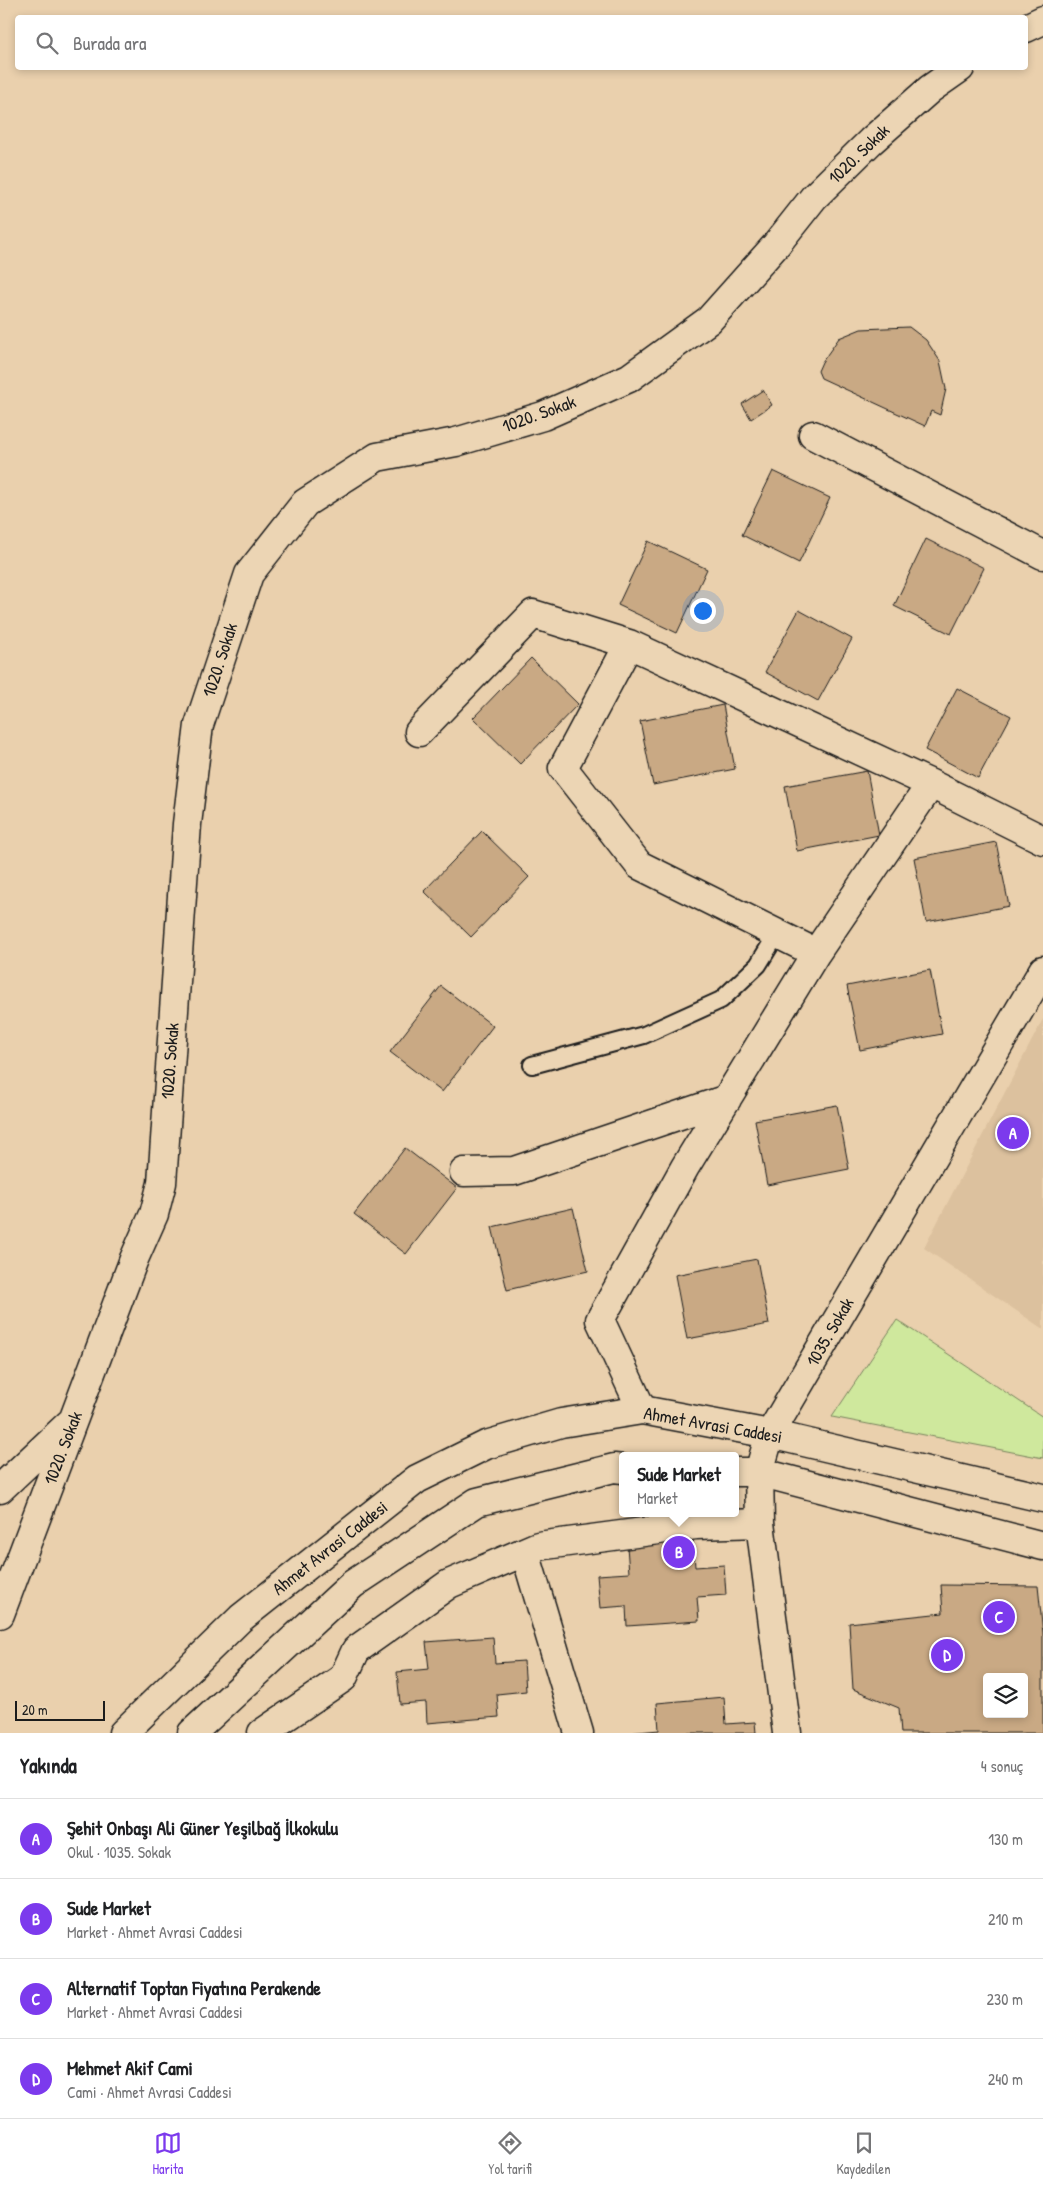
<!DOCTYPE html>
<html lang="tr">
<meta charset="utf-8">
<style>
body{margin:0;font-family:"Patrick Hand",sans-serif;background:#f2f2f2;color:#202124}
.controls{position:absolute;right:15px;bottom:15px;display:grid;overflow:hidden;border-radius:5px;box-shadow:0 2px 8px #0003}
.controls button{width:45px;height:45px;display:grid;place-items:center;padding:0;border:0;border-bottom:1px solid #e0e0e0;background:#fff;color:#202124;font:25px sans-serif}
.scale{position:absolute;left:15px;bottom:12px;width:90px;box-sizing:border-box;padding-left:5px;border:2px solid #1c1c1c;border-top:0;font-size:14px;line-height:18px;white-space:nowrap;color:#1c1c1c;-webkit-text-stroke:4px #ecd5b4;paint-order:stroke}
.you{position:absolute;left:702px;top:610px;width:18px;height:18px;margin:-12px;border:4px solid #fff;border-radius:50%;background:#1a73e8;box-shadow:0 0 0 8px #1a73e833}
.badge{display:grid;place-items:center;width:32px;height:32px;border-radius:50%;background:#7c3aed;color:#fff;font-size:16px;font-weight:700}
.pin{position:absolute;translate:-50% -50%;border:2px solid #fff;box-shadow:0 1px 5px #0006}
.popup{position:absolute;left:619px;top:1452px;width:120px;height:65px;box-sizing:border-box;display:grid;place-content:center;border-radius:5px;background:#fff;filter:drop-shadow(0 1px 4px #0005);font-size:16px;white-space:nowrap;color:#757577}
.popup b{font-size:19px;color:#202124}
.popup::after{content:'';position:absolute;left:50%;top:100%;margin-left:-10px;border:10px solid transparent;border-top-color:#fff}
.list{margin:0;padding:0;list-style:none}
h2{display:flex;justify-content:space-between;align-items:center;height:65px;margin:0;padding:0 20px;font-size:21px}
h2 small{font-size:16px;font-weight:400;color:#757577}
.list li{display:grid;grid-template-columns:32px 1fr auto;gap:15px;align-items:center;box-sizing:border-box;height:80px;padding:0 20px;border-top:1px solid #e0e0e0}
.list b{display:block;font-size:19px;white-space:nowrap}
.list p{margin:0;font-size:16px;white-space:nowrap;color:#757577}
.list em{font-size:16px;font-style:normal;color:#757577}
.icon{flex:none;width:28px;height:28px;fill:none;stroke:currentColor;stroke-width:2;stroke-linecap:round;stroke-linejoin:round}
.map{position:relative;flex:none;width:1043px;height:1733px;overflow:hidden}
.search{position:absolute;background:#fff;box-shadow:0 2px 8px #0003;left:15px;right:15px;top:15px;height:55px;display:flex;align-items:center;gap:12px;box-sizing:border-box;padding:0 18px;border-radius:5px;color:#757577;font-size:19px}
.sheet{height:385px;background:#fff}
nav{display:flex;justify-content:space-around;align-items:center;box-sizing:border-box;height:70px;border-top:1px solid #e0e0e0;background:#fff;font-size:14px;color:#757577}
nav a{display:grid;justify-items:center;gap:2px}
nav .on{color:#7c3aed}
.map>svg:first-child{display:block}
</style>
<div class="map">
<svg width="1043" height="1733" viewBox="0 0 1043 1733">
<rect width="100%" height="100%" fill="#ead0ad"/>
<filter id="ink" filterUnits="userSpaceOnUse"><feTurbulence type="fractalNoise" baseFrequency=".02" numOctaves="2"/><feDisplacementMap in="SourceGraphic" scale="10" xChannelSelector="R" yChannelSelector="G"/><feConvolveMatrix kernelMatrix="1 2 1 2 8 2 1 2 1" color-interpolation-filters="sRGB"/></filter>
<g filter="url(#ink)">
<path fill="#dcc19e" d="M1043,1019v310l-119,-81z"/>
<path fill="#cfe89d" stroke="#76825c" d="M897,1320l146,97v41l-211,-41z"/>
<path fill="#c9a984" stroke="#1c1c1c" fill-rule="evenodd" d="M909,327l17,13 14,21 6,28 -6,26 -9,-4 -6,15 -104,-48 -3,-7 4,-9 17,-24 22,-9z
M763,390l9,15 -21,14 -9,-15z
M773,471l57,27 -31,65 -57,-28z
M926,539l58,29 -33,66 -57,-28z
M648,541l59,28 -30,64 -59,-28z
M799,610l53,29 -34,62 -53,-29z
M531,658l47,46 -58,60 -47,-46z
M957,688l54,28 -33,62 -53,-28z
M723,705l12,64 -82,16 -13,-64z
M867,771l12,64 -82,16 -12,-65z
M482,831l47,46 -58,60 -47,-46z
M996,842l13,64 -83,16 -12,-64z
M930,970l12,64 -82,16 -13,-64z
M441,986l52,40 -51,66 -52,-40z
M837,1105l12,64 -82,16 -12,-65z
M405,1148l52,40 -51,66 -52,-40z
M573,1208l15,63 -81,19 -15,-63z
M757,1259l12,65 -82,15 -12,-64z
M693,1540l2,27 29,-2 2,30 -29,2 2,24 -72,5 -1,-20 -26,2 -3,-33 32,-2 -2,-27z
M941,1585l97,1 5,48v99h-142l-2,-25 -46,-19 -4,-66 94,-10zM987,1677h37v37h-37z
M493,1637l2,26 29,-2 2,30 -29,3 2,23 -72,6 -1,-21 -26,2 -3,-32 32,-3 -3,-27z
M724,1697l2,27 29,-2 1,11h-128l31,-3 -2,-27z"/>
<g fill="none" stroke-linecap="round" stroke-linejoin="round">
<g stroke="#1c1c1c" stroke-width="20">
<path id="service" d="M532,1065l112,-30 77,-35 37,-35 19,-31"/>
</g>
<g stroke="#1c1c1c" stroke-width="31">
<path id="minor" d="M1026,28l17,-8
M813,435l230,120
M629,644l-66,124 76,97 177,88
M419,732l114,-118 96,30 302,140 112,56
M464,1172l50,-1 213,-72
M642,1410l-42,-90 85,-153 131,-214 115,-169
M0,1489l70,-66
M525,1552l54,181
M0,1614l134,-355 20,-45 8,-31 25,-359 12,-99 50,-151 56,-71 72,-46 79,-15 87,-26 86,-38 80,-58 67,-75 38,-48 57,-56 59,-52 30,-21
M262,1733l81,-55 13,-28 93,-66 89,-38 158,-21 64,-2
M787,1733l-27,-210 -1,-51 11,-38 273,-464"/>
</g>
<g stroke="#1c1c1c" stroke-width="31">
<path id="tertiary" d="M735,1472h24l284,74
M123,1733l118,-115 176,-139 69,-34 75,-22 81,-13 128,24 273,64
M192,1733l161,-149 124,-82 137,-34 9,1"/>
</g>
<use href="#service" stroke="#ecd5b4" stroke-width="16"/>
<use href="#minor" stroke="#ecd5b4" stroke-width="28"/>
<use href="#tertiary" stroke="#ecd5b4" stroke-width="28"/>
</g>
</g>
<g text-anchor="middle" stroke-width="5" stroke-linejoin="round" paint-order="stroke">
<g font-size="18" fill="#1c1c1c" stroke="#ecd5b4">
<text transform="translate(859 154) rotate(-44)" y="6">1020. Sokak</text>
<text transform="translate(539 414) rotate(-20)" y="6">1020. Sokak</text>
<text transform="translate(220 660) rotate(-72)" y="6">1020. Sokak</text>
<text transform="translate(170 1061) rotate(-86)" y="6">1020. Sokak</text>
<text transform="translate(830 1332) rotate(-60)" y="6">1035. Sokak</text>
<text transform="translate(713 1425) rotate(10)" y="6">Ahmet Avrasi Caddesi</text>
<text transform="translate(63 1448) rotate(-69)" y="6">1020. Sokak</text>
<text transform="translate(330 1548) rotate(-38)" y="6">Ahmet Avrasi Caddesi</text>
</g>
</g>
</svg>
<div class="controls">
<button><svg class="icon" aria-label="layers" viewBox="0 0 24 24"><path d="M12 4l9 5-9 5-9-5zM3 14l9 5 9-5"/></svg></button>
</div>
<div class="scale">20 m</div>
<div class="you"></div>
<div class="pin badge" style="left:1013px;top:1133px">A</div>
<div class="pin badge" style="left:679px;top:1552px">B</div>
<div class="popup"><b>Sude Market</b>Market</div>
<div class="pin badge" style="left:999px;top:1617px">C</div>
<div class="pin badge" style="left:947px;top:1655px">D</div>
<div class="search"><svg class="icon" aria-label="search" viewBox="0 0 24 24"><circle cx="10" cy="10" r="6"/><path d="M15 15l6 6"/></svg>Burada ara</div>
</div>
<section class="sheet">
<h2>Yakında<small>4 sonuç</small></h2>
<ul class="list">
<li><span class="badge">A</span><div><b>Şehit Onbaşı Ali Güner Yeşilbağ İlkokulu</b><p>Okul · 1035. Sokak</p></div><em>130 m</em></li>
<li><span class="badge">B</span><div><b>Sude Market</b><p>Market · Ahmet Avrasi Caddesi</p></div><em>210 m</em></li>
<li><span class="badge">C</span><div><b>Alternatif Toptan Fiyatına Perakende</b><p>Market · Ahmet Avrasi Caddesi</p></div><em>230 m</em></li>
<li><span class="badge">D</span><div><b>Mehmet Akif Cami</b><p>Cami · Ahmet Avrasi Caddesi</p></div><em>240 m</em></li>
</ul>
</section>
<nav>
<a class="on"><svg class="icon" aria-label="map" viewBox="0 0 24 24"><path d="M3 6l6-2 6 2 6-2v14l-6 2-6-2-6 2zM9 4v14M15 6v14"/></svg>Harita</a>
<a><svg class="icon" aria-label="directions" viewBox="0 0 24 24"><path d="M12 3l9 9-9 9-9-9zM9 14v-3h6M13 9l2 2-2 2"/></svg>Yol tarifi</a>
<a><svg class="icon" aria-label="saved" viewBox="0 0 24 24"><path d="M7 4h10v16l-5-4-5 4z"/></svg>Kaydedilen</a>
</nav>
